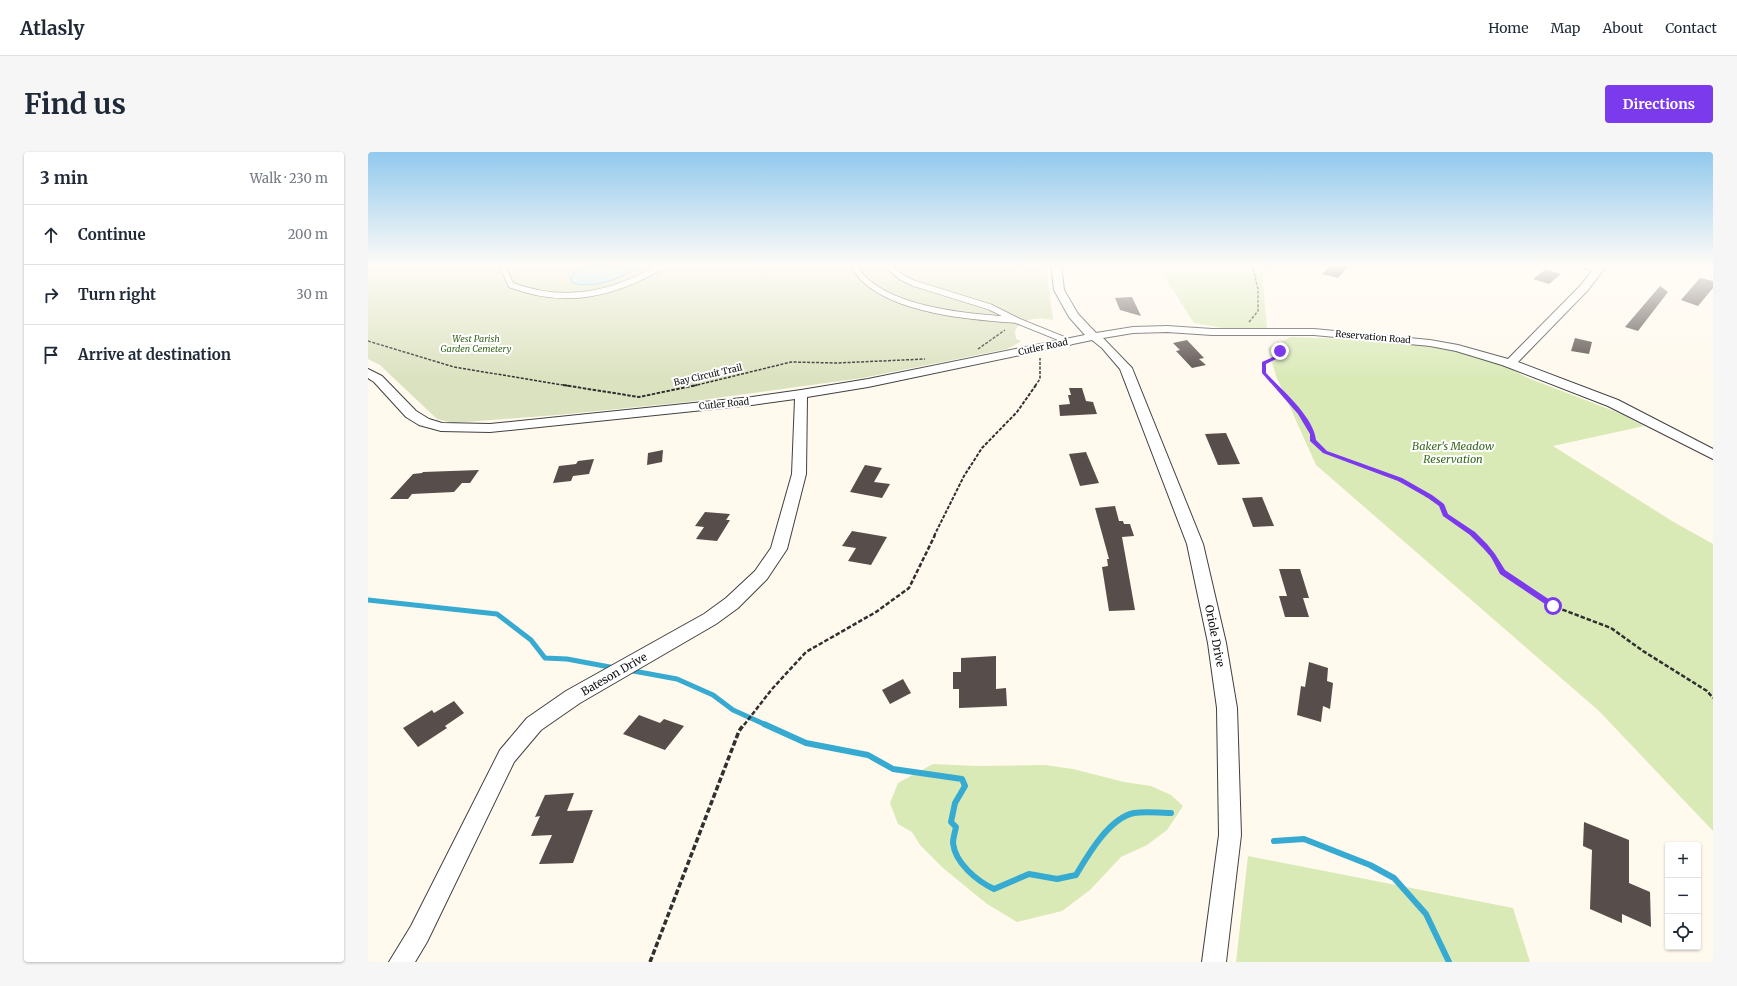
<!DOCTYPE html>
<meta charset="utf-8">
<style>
body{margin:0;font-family:Merriweather,serif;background:#f6f6f7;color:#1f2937}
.controls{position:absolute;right:12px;bottom:12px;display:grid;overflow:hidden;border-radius:4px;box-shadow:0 1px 3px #0004}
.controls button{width:36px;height:36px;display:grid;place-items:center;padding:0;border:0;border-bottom:1px solid #e0e1e3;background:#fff;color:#1f2937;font:20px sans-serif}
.stop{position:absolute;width:12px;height:12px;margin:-9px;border:3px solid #7c3aed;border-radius:50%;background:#fff}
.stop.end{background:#7c3aed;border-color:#fff;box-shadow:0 1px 4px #0008}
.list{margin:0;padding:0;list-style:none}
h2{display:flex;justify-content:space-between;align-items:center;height:52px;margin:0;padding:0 16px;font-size:17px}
h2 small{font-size:13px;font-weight:400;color:#747a83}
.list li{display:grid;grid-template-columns:26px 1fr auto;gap:12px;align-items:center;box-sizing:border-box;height:60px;padding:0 16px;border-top:1px solid #e0e1e3}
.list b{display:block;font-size:15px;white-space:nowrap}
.list em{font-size:13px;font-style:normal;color:#747a83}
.icon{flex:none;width:22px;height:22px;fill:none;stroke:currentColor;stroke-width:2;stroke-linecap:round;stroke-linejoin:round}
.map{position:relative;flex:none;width:1345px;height:810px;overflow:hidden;border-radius:4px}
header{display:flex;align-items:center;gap:24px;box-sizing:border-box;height:56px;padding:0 20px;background:#fff;border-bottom:1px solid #e0e1e3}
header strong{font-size:19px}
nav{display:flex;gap:22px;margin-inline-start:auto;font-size:14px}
.intro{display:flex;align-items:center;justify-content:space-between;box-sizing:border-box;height:96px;padding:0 24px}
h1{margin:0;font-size:28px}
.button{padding:10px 18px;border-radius:4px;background:#7c3aed;color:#fff;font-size:14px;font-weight:700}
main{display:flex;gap:24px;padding:0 24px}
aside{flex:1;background:#fff;border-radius:4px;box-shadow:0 1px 3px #0004}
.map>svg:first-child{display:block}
</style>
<header>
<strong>Atlasly</strong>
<nav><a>Home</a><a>Map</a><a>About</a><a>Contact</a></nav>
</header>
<div class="intro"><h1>Find us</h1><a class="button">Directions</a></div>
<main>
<aside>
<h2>3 min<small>Walk · 230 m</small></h2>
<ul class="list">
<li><svg class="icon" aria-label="ahead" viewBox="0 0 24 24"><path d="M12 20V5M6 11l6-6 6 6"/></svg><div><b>Continue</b></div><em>200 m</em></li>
<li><svg class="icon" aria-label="right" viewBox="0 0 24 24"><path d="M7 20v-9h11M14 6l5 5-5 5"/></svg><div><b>Turn right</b></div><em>30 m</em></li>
<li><svg class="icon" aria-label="arrive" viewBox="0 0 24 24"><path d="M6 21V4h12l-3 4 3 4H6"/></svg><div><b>Arrive at destination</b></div></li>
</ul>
</aside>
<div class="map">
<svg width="1345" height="810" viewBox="0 0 1345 810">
<rect width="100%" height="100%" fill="#fff9ee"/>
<path fill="#d9eab7" d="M789,113h132l-2,8h-25l5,56 -32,1 -41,-7z
M923,185l77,3 87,10 47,14 26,14 91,35 25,13 -91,20 119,75 41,23v287l-114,-120 -283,-246 -40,-89 -8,-28z
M565,612l43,2 69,-1 28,4 51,13 27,4 20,9 12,11 -16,24 -20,15 -26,12 -31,33 -28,21 -45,11 -30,-18 -44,-36 -23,-23 -8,-13 -14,-8 -8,-21 8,-20z
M880,704l265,52 17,54h-294z"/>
<path fill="#dbe2bf" d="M0,113h678l7,55c-13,-3 -31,-3 -38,11l1,8 5,2 -1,1 -13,7 -145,29 -175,24 -130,13 -104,8 -16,-4 -57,-54 -12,-6z"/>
<path fill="#b2e8f8" stroke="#37aad1" d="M220,113h31l13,3v2c-15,11 -40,18 -59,13l-2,-3c1,-9 10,-12 17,-15z"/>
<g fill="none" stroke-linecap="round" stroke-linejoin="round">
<path stroke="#37aad1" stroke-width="5" d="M0,448l129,14 34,26 14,18 22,1 48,9
M260,518l49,9 36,16 20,15 33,15"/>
<path stroke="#37aad1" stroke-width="6" d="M396,572l42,19 62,12 25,14 69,10 3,7 -10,17 -4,19 5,5c-1,5 -3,11 -3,16 2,20 24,38 41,46l35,-15 28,5 19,-4c12,-20 33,-57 58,-62 12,-2 25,0 37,0
M906,689l30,-2 66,26 24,13 32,36 23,48"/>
</g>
<path fill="#574d4a" d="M963,113h19l-12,13 -16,-4z
M1178,117l15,5 -12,10 -16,-5z
M1332,126l13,3v7l-15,18 -17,-6z
M1292,134l8,6 -30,39 -13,-4z
M764,145l9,19 -21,-6 -5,-12z
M1207,186l17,4 -3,12 -18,-3z
M819,188l17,18 -5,1 7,6 -14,3 -16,-17 4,-1 -7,-7z
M701,236h13l4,13 7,1 4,12 -37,2 -1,-11 11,-1 -2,-9h3z
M858,281l14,31 -22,1 -13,-31z
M295,298l-1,12 -15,3 1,-12z
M718,300l13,31 -19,3 -11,-32z
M226,307l-5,15 -16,2 -2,5 -18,2 6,-17 17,-2 2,-3z
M497,313l17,3 -8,14 16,2 -8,14 -32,-6z
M111,318l-9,13h-8l-8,9 -42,2 -4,5h-18l23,-25 9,-1 1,-1z
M894,345l12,29 -21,1 -11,-29z
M747,354l4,15h4l1,3h6l4,12 -12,1 13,73 -26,1 -7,-44 6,-1 -1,-7h2l-14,-51z
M337,360l25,2 -4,6h4l-13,21 -21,-2 8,-12 -9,-1z
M484,379l35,6 -16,28 -23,-4 8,-13 -14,-2z
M911,417h21l9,29h-6l6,19h-24l-6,-21h8z
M628,504v33l10,-1 1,18 -48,2v-19h-6v-17h8v-14z
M941,510l19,6 -1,13 6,2 -3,26 -7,-3 -2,16 -24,-7 4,-29 4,1z
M535,527l8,14 -21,11 -8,-14z
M86,549l10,12 -19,13 2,2 -29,19 -15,-19 29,-18 2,3z
M271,563l21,8 4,-4 20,7 -19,24 -42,-16z
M206,641l-7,18 26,-1 -20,53 -34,1 13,-29 -21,1 9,-20 -5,1 10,-22z
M1216,670l45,18v43l21,9 1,35 -29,-13v9l-32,-14 2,-59 -9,-4z"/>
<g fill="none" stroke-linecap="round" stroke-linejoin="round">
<g stroke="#414141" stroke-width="7">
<path id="service" d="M134,113l9,20c55,21 103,9 153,-20
M485,113c4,5 7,11 12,15 33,31 106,37 150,40
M519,113l14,12 12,6 77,24 28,14 52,21"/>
</g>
<g stroke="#414141" stroke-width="2">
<path id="minor" d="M683,113h10l3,25 14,24 18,19 37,-6 34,-1 45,3h102l116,11 28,5 50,14 72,-73 12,-15 -15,-6h30l-19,25 -70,72 100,38 95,49v10l-105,-53 -106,-41 -46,-14 -26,-5 -116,-11h-102l-45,-3 -34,1 -30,5 29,30 71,176 23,99 11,65 4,127 -15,127h-24l17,-127 -2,-127 -9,-65 -21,-99 -67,-175 -18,-21 -10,-8 -224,47 -61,10 -1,77 -19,75 -20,30 -29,29 -22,16 -136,79 -39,27 -27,32 -87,180 -12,20h-26l22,-36 89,-176 27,-32 39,-27 138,-77 22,-16 29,-27 16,-23 21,-74 3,-75 -43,6 -262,27 -49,-1 -22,-6 -13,-8 -32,-35 -6,-4v-9l14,7 34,35 13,8 13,4 48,1 262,-27 49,-7 67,-11 217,-44 -16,-18 -15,-27z"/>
</g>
<path stroke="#303030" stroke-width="1.5" stroke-dasharray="3 1.5" stroke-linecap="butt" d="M881,170l9,-11v-22l-6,-24
M0,189l86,26 115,19
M610,197l27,-19
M325,234l98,-24 46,1 88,-4
M667,234l5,-7v-21
M908,234l-12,-13v-10l10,-5 6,-7 -2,-10"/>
<path stroke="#303030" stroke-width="2" stroke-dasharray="3.5 1.5" stroke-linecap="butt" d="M195,233l76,12 58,-12
M907,233l26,28 10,18 2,10 12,11 75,27 41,26 4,10 31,21
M566,384l30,-60 18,-28 35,-36 19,-27"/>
<path stroke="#303030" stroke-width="2.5" stroke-dasharray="4.5 2" stroke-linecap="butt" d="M1107,383l10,11 18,26 50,34 58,22 32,23 64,40 6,7
M376,573l28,-36 34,-37 70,-40 33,-24 26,-53"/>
<path stroke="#303030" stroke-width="3.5" stroke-dasharray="5.5 2.5" stroke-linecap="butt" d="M282,810l89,-231 5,-7"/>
<use href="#service" stroke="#fff" stroke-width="5.5"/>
<use href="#minor" fill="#fff" fill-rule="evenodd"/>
</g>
<linearGradient id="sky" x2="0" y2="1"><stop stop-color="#92c9ee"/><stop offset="0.5" stop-color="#fffcf7"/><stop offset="1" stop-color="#fffcf7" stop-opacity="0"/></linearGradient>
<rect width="1345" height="227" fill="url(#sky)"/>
<path fill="#7c3aed" d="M911,198l4,1 -7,8 -10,5v9c16,17 48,44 50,67l11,11 75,27 30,17 12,9 4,10 27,18 12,12 8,10 10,16 51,34v4h-5l-51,-34 -9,-17 -8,-9 -13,-13 -27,-19 -4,-10 -11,-8 -30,-17 -75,-28 -13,-12v-7l-12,-20 -36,-41v-11l11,-5z"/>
<g text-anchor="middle" stroke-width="4" stroke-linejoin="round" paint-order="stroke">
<g font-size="9" fill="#0e0e0e" stroke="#fff">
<text transform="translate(1005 185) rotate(5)" y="3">Reservation Road</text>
<text transform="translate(675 195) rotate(-12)" y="3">Cutler Road</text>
<text transform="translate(340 223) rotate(-13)" y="3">Bay Circuit Trail</text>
<text transform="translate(356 252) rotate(-6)" y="3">Cutler Road</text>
</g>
<g font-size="9" font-style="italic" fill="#37671c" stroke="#fff">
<text x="108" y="190">West Parish<tspan x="108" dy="10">Garden Cemetery</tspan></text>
</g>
<g font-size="11" font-style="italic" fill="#37671c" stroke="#fff">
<text x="1085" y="298">Baker's Meadow<tspan x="1085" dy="13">Reservation</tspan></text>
</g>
<g font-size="11" fill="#0e0e0e" stroke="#fff">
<text transform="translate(847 484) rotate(79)" y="4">Oriole Drive</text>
<text transform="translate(246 522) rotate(-30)" y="4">Bateson Drive</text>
</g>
</g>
</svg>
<div class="controls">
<button>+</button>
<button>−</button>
<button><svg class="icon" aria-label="locate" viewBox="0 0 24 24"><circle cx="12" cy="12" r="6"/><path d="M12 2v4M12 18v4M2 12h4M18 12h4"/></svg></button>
</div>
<div class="stop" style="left:1185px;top:454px"></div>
<div class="stop end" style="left:912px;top:199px"></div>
</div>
</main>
